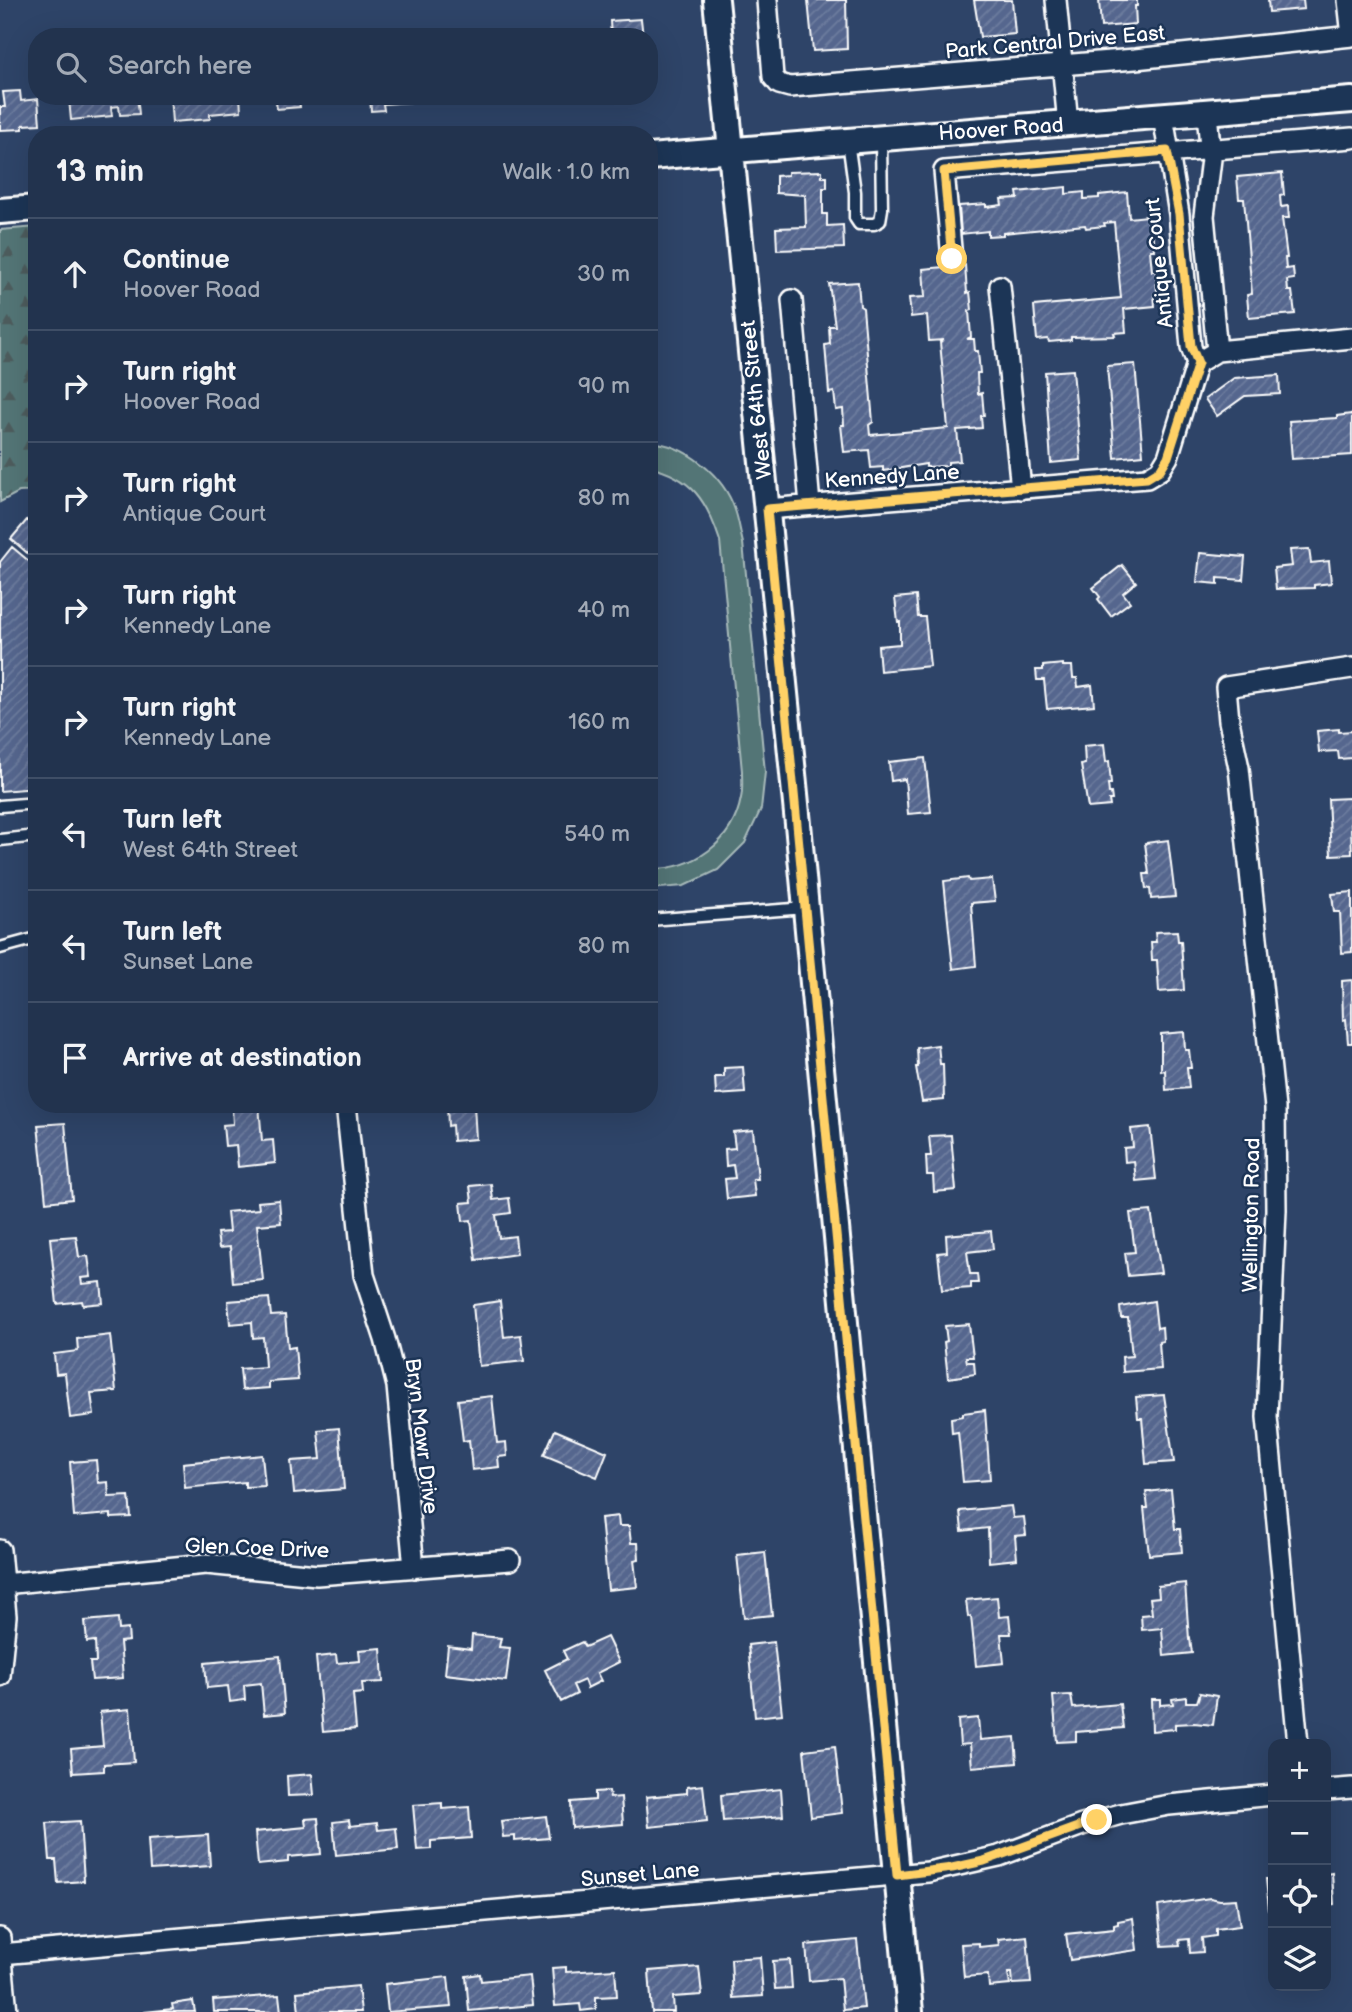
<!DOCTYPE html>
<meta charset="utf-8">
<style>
body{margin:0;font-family:"Balsamiq Sans",sans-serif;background:#2e3f58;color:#f1f3f6}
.controls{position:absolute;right:21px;bottom:21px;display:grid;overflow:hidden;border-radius:14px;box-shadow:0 7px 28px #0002}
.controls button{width:63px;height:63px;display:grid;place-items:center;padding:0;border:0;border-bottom:2px solid #3f4e66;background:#22334e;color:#f1f3f6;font:35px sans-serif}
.stop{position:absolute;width:21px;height:21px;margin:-16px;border:5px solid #ffd166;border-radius:50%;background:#fff}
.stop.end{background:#ffd166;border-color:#fff;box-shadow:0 2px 7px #0008}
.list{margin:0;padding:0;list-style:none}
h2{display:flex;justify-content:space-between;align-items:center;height:91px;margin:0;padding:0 28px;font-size:30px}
h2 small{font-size:23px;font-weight:400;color:#a2aab6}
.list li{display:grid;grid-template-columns:46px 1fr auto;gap:21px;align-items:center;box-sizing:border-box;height:112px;padding:0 28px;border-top:2px solid #3f4e66}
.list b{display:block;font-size:26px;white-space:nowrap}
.list p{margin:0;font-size:23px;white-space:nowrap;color:#a2aab6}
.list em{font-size:23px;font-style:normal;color:#a2aab6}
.icon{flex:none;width:38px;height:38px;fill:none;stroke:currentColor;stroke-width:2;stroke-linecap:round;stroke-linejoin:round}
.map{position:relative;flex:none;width:1352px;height:2012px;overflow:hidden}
.search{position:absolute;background:#22334e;box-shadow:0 7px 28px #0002;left:28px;top:28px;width:630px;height:77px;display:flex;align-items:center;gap:18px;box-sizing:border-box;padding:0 24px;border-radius:28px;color:#a2aab6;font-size:26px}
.panel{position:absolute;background:#22334e;box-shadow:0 7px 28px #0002;left:28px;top:126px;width:630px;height:987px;border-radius:28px}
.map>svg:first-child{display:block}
</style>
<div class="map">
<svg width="1352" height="2012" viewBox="0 0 1352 2012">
<defs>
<pattern id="forest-firs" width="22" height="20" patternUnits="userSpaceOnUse" patternTransform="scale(1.75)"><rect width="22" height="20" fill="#527576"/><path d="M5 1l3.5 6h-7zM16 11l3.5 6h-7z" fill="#4e5c5d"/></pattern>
<pattern id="building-hatch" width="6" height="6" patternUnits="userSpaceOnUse" patternTransform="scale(1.75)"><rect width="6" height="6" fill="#55668e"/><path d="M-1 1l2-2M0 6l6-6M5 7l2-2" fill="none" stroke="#6e7d9f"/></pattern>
</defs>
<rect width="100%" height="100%" fill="#2e4468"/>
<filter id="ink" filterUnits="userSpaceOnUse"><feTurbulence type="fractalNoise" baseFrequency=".0143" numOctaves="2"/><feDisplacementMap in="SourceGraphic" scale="14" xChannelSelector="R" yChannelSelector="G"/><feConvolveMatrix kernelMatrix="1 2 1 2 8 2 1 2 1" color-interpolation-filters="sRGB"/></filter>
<g filter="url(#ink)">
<path fill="#527576" stroke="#a8baba" stroke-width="2" d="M649,442c37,2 75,34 86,68 4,11 5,22 8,33l22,229 -4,37 -16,34 -27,27 -34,16 -35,3v-20c44,1 84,-26 92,-71 2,-8 1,-18 1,-27l-22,-230c-13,-40 -28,-64 -71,-74z"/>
<path fill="url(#forest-firs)" stroke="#a8baba" stroke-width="2" d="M37,227v264l-18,1 -19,10v-272z"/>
<path fill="url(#building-hatch)" stroke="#fff" stroke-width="2" d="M808,0h38l1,49 -34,2z
M974,0h38l3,34 -35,3z
M1099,0h38v6h-2l1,18 -35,3z
M1268,0h35l1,9 -35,3z
M641,19l2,18h-32l-1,-16z
M20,91l1,10 17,-2 2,25 -17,1v4l-23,1v-23h5l-2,-15z
M89,96h48l2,18 -19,1 -1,-9 -8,1 1,9 -41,4 -2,-21z
M170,96h70l1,15 -31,3v5l-38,3z
M275,96h55v1l-31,3 1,7 -23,2z
M370,96h41l1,6 -29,2 1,6 -13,1z
M822,171v6h5v11h-4v26h4v12l16,-1 1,23 -67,2 -1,-22 30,-1 -1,-32 -29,-2v-17l12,-1v-3z
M1282,173l2,22 -4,1 1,11 7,-1 1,12h-7l5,40h-2l1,11 7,-1 1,11 -7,1 1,11h4l3,23 -46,4 -2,-23 5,-1 -8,-95h-5l-2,-22z
M1066,187v7l18,-2v7l15,-1v-3l28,-3 2,26 18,-2 2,12h3l2,22h-4l2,21h4l1,22 -3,1 1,12 -31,3 2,23 -12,1 1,3 -44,1v3l-22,2 -1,-3 -11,1 -3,-34 87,-8 -7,-76 -10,1 1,3 -19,2 -1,-3 -82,8v2l-15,1v-5l-27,3 -2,-28 27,-2v3l16,-2 -1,-6 17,-1 -1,-6z
M965,265l2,28 3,-1 2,18 -3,1 2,26 -4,2h7l1,12h3l2,22h-3l1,21 4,-1 2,23h-3l1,12 -25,2 3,31 -12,1v4l-22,1v-3l-43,7v-4l-12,1 -2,-18 -25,2 -3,-27h3l-1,-16 -7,1 -2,-18 -5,1 -4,-48 5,-1 -1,-18h6l-6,-42 29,-2 2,24 3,2 10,114 -4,3 1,10 78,-7 -8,-86 4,-2 -15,1 -2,-26 -16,2 -2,-19 16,-1 -2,-28z
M1135,364l8,91 -28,3 -8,-92z
M1073,370l8,90 -30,3 -6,-91z
M1279,375l1,19 -35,2 -28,20 -12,-17 29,-21z
M1352,414v41l-60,4 -3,-38 48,-3v-2z
M27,520l10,8v260l-37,3v-229l12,-15 18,15 3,-4 -22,-19z
M1309,549l2,14 18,-2 2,22 -17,2v3l-38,1 -2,-21 18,-2 -2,-16z
M1200,553l45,4 -2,23 -25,-2v6l-21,-2z
M1122,565l14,17 -13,11 7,9 -19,14 -13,-17 2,-2 -7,-9z
M916,596l2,21h7l5,49 -50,5 -2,-25 22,-2v-22h-2l-3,-24z
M1063,664v2h9l1,12h4l1,9 14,-2 2,20 -47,4 -3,-29h-7l-1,-10h7v-4z
M1339,729v3l13,-1v27l-13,1 -1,-8 -19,1 -2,-21z
M1104,744l2,18 3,-1 2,23h-3l1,9h2l1,7h-3l1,6 -22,2 -7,-43 4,-1 -1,-18z
M925,758l6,54 -23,2 -3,-35 -14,2 -2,-19z
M1350,798l2,56 -21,1 -3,-56z
M1168,840l7,57 -24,2 -1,-11 -4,1 -2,-15h5l-4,-31z
M968,878l1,3 23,-2 3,22 -24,2 5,63 -23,3 -9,-88z
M1352,892v60l-10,1 -2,-41h-6l-2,-18z
M1177,931l1,10h3l3,49 -25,2 -2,-32h-5l-1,-18h5l-1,-10z
M1352,980v63h-4l-2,-24 -3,1 -1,-39z
M1184,1032l1,18h4l2,18h-4l2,20 -23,2 -1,-20 -4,1v-37z
M938,1045l2,19h3l1,36 -22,2 -6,-35h2l-1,-19z
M743,1067l2,26 -29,2 -1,-18h9v-9z
M447,1104h35l-8,1 2,34 -23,2 -1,-16 -4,1z
M259,1105l3,36 11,-1 2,23 -37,4 -2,-22 -11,1 -2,-21 10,-1 -1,-17z
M65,1123l7,76 -26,3 -8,-77z
M1150,1127l6,52 -20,2 -2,-20 -9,1 -1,-14 9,-1 -2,-18z
M753,1130l5,49h-5l2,17 -28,3 -2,-20 10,-1 -2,-13 -7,1 -1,-17 10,-1 -2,-16z
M951,1135l5,55 -22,2 -1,-17h-6l-1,-19h5l-2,-20z
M491,1184l2,16 16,-2 2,15 -15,2 3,23 16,-2 2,18 -41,6 -5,-40 -8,1 -2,-18 11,-1 -2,-16z
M279,1200l2,23 -24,2 6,55 -30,3 -3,-36 -11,1 -2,-15 12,-1 -2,-20 32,-3 -1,-7z
M1151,1211l10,62 -33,3 -3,-23 10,-1 -5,-39z
M991,1231l2,18 -26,3 3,22h7l1,9h-7v5l-29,2 -4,-37 9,-1 -1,-17z
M76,1236l3,21 9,-1 3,21 -10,1 1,6 19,-2 2,21 -20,2 -1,-4 -25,3 -7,-66z
M269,1298l2,18 14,-1 3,33 7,-1 3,33 -29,2v6l-27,2 -2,-21 25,-2 -2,-30 -10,1 -1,-16 -22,2 -2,-23z
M500,1301l4,36 17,-2 3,26 -45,5 -6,-61z
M1154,1301l3,27 5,-1 1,14 -4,1 2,27 -38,3 -1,-15 10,-1 -4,-38h-7l-1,-11z
M969,1324l4,33h-7l1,5h7l1,12 -27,4 -4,-36 3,-1 -2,-15z
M110,1335l6,56 -25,2 3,22 -24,3 -5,-45 -9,1 -2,-20 24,-3 -1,-12z
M1164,1395l10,67 -28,2 -4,-46h-4l-2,-21z
M492,1396l5,47 9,-1 1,14 -9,1 1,10 -27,3 -3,-30 -6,1 -5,-41z
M985,1410l5,70 -27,2 -5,-50 -6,1 -1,-15 12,-2v-3z
M339,1428l5,61 -50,4 -3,-32 30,-2 -3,-29z
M555,1430l52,22 -10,25 -53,-22z
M262,1455l3,31 -20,1v-5l-60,6 -2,-25z
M96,1460l2,23 10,-1 1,15 20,-1 2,21 -20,1v-4l-37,3 -4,-55z
M1171,1489l4,40h5l2,23 -33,3 -5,-47h4l-2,-16z
M1011,1506l2,12 11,-1 2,18 -11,1 2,23 -28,3 -1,-34 -26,3 -2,-20z
M618,1516l1,10h10l2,17h7l1,16 -5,1 3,27 -29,3 -7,-72z
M765,1552l7,63 -28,3 -7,-63z
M1185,1583l4,56 1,-1 2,15 -28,3 -2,-28 -20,2 -1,-15 11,-1 -2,-16 9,-1 -1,-11z
M997,1597l2,20 10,-1 2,18h-10l3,29 -28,3 -5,-50 -3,1 -2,-17z
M118,1618l1,12 9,-1 1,12 -9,1 3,36 -31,2 -2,-18h6l-1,-21 -8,1 -2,-21z
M472,1635l29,3 -2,9 11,1 -4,33 -61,-7 3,-28 23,3z
M607,1637l12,25 -22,11 4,8 -14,7 -3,-8 -11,5 4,9 -16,8 -16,-32 22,-11 -4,-8 19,-9 3,5z
M774,1642l8,72 -27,3 -7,-72z
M381,1648l2,34 -21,1 1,10 -10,1 3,35 -33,3 -7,-75 20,-2 1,8 23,-2 -1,-11z
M280,1656l5,57 -21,2 -3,-32 -17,2 1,15 -15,2 -2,-16 -21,2 -2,-25z
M1200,1693l17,3 -4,29 -19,-2 -19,1v5l-23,2 -1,-32h9v6l13,-1 -1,-5 14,-2v5h11z
M1071,1695l2,13 47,-4 3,24 -47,4v9l-19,1 -4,-46z
M130,1709l4,53 -30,2v7l-31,2 -2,-24 32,-3 -3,-34z
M978,1718l2,22 35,-3 2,26 -45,4 -2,-23 -10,1 -2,-25z
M835,1746l7,67 -31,4 -7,-67z
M312,1774l2,21 -26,1 -1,-20z
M703,1785l4,36 -58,6 -3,-30 41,-4v-6z
M781,1789l2,27 -60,5 -2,-26z
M609,1791l1,7 11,-1 2,27 -51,4 -1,-26 24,-2v-8z
M442,1803v6l27,-2 2,31 -40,3v8l-14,1 -4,-45z
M546,1816l3,22 -34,3v-5l-12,1 -2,-16z
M318,1818l3,36 -33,3v5l-30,3 -3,-33 51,-5 -1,-8z
M349,1820l1,6 27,-3 1,7 18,-2 2,21 -62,6 -3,-33z
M80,1821l4,60 -26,2 -2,-23h-6l-3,-37z
M208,1835l2,31 -60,4 -2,-31z
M1332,1873l2,31 -8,1v-31z
M1266,1879h7v30l-4,1z
M1210,1898l10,2 16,-1 4,27 -24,3v7l-14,2 1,14 -13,1 -1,-14 -10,1 1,5 -18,1 -4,-40z
M1133,1918l4,32 -67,10 -4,-26 48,-5v-4l4,-1v-3z
M1027,1936l4,47 -18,1 -1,-11h-4l2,12 -21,2 -1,-12 -24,2 -3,-33 18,-1v4l20,-2 -1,-6z
M857,1940l7,68 -21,2 -3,-32 -31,3 -3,-36z
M760,1957l3,39 -30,2 -2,-39z
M790,1960l2,28 -17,1 -2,-28z
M566,1967v5l49,-3 2,27 -21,1v12l-15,2 -1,-7 -25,2 -3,-38z
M699,1967l3,28 -29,2 1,15h-22l-3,-41z
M480,1974l1,7 49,-5 3,29 -64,6 -3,-35z
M448,1977l3,30 -63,5 -3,-28z
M358,1986l3,26h-62l-2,-20z
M279,1995l2,17h-67l-1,-12z
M193,2001l2,11h-51l29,-3 -1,-5z"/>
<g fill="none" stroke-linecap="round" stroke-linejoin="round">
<g stroke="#fff" stroke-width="15">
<path id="service" d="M848,141l7,51v26l4,6h15l6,-3 2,-12 -1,-69
M0,806l37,-3
M0,840l37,-4
M649,920l157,-12
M0,948l37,-10"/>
</g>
<g stroke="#fff" stroke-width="24">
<path id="minor" d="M767,0l6,77 6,7 11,3 345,-28 217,-23 -4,-36
M1056,0l12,124
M1207,112l4,47 -7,57 13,135
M1163,116l16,98 12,133 6,16
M952,259l-8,-88 408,-33
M1000,286l21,203
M792,300l18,205
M767,509l380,-31 13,-8 8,-13 29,-94 20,-12 135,-13
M346,1104l18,171 21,64 12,47 17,182
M0,1550l6,66 -6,60
M3,1584l203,-20 111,11 193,-15
M1298,1744l-31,-327 9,-207 -1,-102 -36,-340 -10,-47 -3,-34 126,-19
M1326,1790l26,-2
M0,1938l7,74
M1,1954l927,-82 71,-16 83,-31 39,-11 48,-9 104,-10"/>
</g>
<g stroke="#fff" stroke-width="30">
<path id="tertiary" d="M716,0l82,824 112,1188
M649,157l703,-57
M0,211l37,-3"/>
</g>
<use href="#service" stroke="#1d3557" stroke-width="10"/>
<use href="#minor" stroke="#1d3557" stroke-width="19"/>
<use href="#tertiary" stroke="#1d3557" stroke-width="24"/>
</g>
</g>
<g fill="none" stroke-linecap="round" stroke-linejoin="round" filter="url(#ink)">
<path stroke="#ffd166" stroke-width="9" d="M952,259l-8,-88 223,-20 12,63 12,132 7,17 -30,94 -8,13 -13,8 -380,31 130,1366 55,-7 32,-7 113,-41"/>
</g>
<g text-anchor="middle" stroke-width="5" stroke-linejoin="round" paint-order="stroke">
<g font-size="21" fill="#fff" stroke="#1d3557">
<text transform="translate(1055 42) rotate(-5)" y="7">Park Central Drive East</text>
<text transform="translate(1001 129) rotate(-4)" y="7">Hoover Road</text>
<text transform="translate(1159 263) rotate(-96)" y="7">Antique Court</text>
<text transform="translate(756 400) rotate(-96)" y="7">West 64th Street</text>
<text transform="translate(892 476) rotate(-4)" y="7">Kennedy Lane</text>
<text transform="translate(1251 1215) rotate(-89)" y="7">Wellington Road</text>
<text transform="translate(422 1436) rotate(83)" y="7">Bryn Mawr Drive</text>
<text transform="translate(257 1548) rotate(2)" y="7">Glen Coe Drive</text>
<text transform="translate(640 1874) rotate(-5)" y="7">Sunset Lane</text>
</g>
</g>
</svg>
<div class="controls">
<button>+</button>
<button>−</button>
<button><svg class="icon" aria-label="locate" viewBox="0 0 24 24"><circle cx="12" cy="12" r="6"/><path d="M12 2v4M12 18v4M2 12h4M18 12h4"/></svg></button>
<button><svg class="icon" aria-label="layers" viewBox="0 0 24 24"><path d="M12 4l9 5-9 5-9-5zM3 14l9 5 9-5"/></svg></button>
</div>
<div class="stop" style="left:952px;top:259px"></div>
<div class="stop end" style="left:1097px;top:1820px"></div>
<div class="search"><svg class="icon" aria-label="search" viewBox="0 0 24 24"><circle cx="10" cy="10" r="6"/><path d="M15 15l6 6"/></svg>Search here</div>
<section class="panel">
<h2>13 min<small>Walk · 1.0 km</small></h2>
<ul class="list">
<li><svg class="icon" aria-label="ahead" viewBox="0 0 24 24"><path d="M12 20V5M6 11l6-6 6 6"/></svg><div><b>Continue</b><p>Hoover Road</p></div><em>30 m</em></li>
<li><svg class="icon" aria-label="right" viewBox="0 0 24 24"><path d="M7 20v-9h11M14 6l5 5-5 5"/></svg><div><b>Turn right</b><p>Hoover Road</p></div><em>90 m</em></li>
<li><svg class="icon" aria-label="right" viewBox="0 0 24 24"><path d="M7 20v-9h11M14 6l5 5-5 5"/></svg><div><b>Turn right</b><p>Antique Court</p></div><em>80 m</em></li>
<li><svg class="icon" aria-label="right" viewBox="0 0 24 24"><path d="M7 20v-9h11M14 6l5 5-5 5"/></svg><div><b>Turn right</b><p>Kennedy Lane</p></div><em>40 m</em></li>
<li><svg class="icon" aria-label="right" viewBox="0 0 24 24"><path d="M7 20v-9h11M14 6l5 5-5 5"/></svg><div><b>Turn right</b><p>Kennedy Lane</p></div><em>160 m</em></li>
<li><svg class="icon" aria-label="left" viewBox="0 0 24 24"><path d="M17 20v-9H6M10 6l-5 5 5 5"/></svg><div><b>Turn left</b><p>West 64th Street</p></div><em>540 m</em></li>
<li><svg class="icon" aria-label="left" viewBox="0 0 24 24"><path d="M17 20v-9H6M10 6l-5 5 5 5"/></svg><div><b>Turn left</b><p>Sunset Lane</p></div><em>80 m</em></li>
<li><svg class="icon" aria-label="arrive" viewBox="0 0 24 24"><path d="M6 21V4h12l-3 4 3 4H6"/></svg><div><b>Arrive at destination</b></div></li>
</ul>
</section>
</div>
